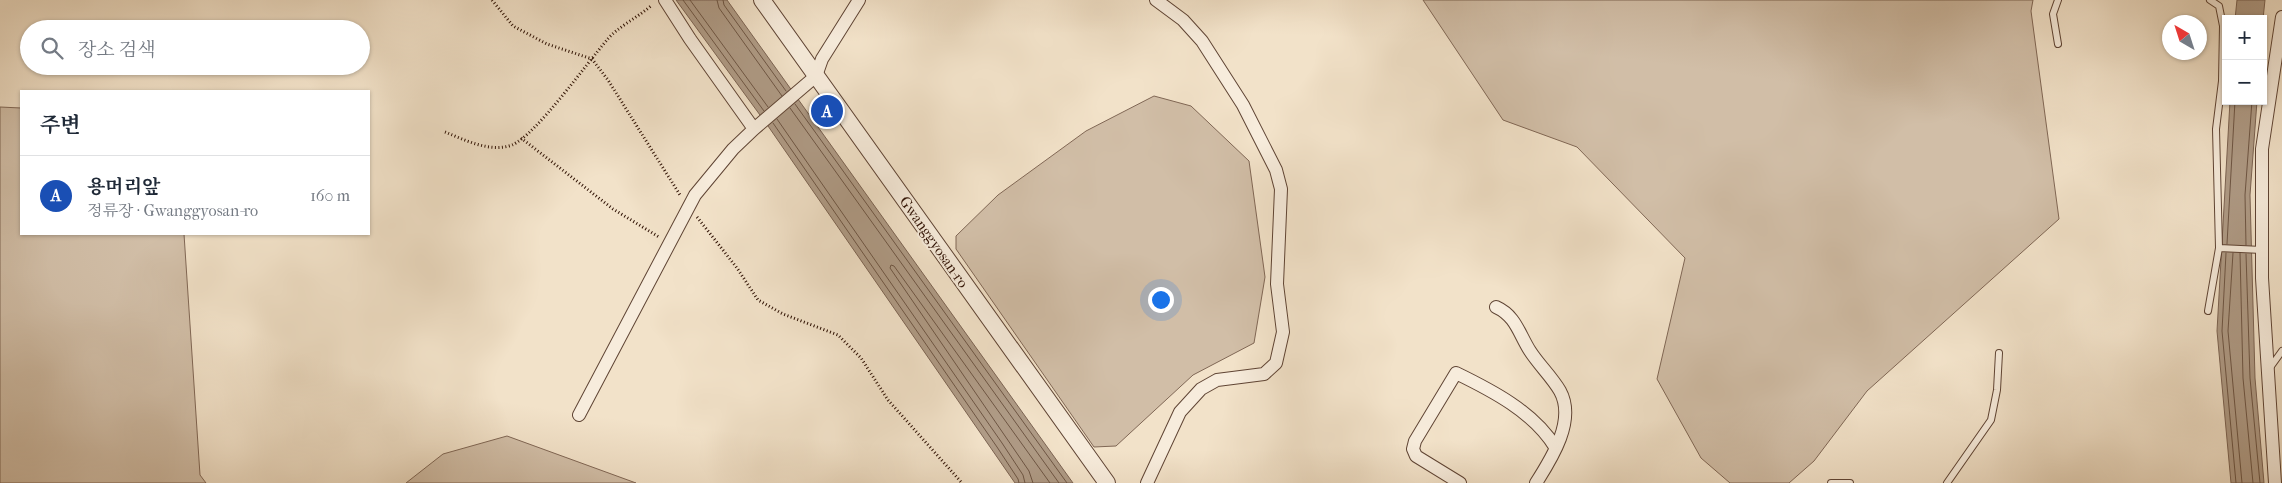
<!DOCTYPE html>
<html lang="ko">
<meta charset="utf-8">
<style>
body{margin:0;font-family:"IM FELL French Canon","Noto Serif KR",serif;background:#f6f6f7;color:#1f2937}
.controls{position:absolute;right:15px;top:15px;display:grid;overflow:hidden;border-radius:0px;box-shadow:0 1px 4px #0004}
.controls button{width:45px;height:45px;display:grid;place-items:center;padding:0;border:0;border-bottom:1px solid #e0e1e3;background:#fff;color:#1f2937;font:25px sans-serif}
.compass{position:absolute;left:2162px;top:15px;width:45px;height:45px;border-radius:50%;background:#fff;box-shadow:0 1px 4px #0004;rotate:321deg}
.you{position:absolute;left:1160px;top:299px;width:18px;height:18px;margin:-12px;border:4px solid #fff;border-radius:50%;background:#1a73e8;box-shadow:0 0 0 8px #1a73e833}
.badge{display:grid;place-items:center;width:32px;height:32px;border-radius:50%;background:#0f766e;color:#fff;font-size:16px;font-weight:700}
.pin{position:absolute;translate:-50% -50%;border:2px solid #fff;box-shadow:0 1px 5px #0006}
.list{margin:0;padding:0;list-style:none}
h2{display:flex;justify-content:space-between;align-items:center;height:65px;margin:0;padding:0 20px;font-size:21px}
h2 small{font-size:16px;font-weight:400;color:#747a83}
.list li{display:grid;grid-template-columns:32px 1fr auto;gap:15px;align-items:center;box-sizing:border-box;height:80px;padding:0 20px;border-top:1px solid #e0e1e3}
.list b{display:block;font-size:19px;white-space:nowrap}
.list p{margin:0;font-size:16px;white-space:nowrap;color:#747a83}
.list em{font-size:16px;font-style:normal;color:#747a83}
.icon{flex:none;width:28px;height:28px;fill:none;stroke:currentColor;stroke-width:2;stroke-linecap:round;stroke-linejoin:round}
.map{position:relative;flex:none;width:2282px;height:483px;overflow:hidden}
.search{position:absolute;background:#fff;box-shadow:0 1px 4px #0004;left:20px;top:20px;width:350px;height:55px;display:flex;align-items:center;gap:12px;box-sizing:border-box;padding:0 18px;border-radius:28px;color:#747a83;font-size:19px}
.panel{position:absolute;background:#fff;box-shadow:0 1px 4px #0004;left:20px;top:90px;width:350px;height:145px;border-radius:0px}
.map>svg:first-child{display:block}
</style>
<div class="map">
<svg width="2282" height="483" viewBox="0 0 2282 483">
<rect width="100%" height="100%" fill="#f2e2c9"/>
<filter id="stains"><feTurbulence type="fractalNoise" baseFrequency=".004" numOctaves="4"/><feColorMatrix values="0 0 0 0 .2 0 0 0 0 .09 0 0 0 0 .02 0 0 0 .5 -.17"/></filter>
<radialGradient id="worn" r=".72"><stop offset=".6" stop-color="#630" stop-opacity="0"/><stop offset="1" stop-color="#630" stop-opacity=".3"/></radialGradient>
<path fill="#d1bea7" stroke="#806755" d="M1423,0h610l-2,11 28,208 -192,172 -53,70 -25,22h-59l-29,-25 -44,-79 28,-121 -108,-111 -74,-27z
M1154,96l37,10 58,55 16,116 -11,66 -61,32 -77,71 -22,1 -138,-198v-13l42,-41 88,-64z
M0,107l21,1v126h163l16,241 6,8h-206z
M507,436l129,47h-230l37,-29z"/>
<path fill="#af9b86" stroke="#7b6352" d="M676,0h51l346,483h-58l-247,-357z
M2237,0h28l-2,19h-28z
M2230,101h27l-7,94 5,183 9,105h-33l-14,-152z"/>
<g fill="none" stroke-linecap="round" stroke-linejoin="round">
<path stroke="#6e5644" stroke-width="1" d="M683,0l81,111
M690,0l78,107
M717,0l2,8 63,88
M723,0l1,5 62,86
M795,104l272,379
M790,108l269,375
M777,119l225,324 21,32 2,8
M773,123l224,324 21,32 1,4
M2227,244l8,-143
M2246,245l-1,-50 7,-94
M2226,253l-4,78 14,152
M2233,253l-5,78 14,152
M2240,253l3,125 10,105
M2246,254l4,124 10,105
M1033,483l-4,-12 -139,-203 1,-3 3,1 156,217"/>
<g stroke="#5f4434" stroke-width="8">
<path id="service" d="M2058,44l-5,-30 5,-14
M2219,248l43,2
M2208,311l11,-63 -3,-119 6,-48 1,-55 -4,-20 -9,-6
M2269,369l13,-18
M1831,483h19
M1947,483l44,-63 6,-30 2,-37"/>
</g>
<g stroke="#5f4434" stroke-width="14">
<path id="minor" d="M665,0l25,39 64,90 62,-53 6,-17 37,-59
M1496,307c20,9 23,27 34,44 9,14 22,26 30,40 16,29 -8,67 -24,92
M579,415l116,-220 38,-46 21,-20
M1147,483l33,-71 21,-23 16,-9 47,-6 12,-11 7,-31 -6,-48 4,-95 -5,-19 -33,-65 -41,-64 -19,-21 -27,-20
M1460,483l-44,-27 -3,-7 2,-8 41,-68c35,17 78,39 99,74
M2275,483l-13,-205v-129l20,-132"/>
</g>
<g stroke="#5f4434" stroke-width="18">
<path id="tertiary" d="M762,0l345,483"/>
</g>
<path stroke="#2e1003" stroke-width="3" stroke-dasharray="1 2.5" stroke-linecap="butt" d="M492,0l21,26 34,18 45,15 16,21 72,115
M445,132c20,8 45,21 67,13 24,-10 75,-82 95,-105 9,-12 33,-24 45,-35
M521,138l92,71 46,28
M697,217l40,51 21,32 25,14 55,21 23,23 27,42 74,83"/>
<use href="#service" stroke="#f7ecdc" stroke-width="6"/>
<use href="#minor" stroke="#f7ecdc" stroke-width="12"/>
<use href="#tertiary" stroke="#f7ecdc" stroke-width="16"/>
</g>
<g text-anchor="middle" stroke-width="4" stroke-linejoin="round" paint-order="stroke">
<g font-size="15" fill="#2e1003" stroke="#f7ecdc">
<text transform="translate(934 242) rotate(55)" y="5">Gwanggyosan-ro</text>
</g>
</g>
<rect width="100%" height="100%" filter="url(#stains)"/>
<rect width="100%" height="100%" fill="url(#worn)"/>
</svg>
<div class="controls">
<button>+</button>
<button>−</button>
</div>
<svg class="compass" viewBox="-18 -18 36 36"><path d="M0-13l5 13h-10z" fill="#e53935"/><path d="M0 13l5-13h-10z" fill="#747a83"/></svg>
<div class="you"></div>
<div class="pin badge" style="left:827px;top:111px;background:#1a4fb4">A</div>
<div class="search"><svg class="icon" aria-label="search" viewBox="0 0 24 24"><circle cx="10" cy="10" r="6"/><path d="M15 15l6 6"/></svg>장소 검색</div>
<section class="panel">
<h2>주변<small></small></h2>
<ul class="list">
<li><span class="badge" style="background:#1a4fb4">A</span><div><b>용머리앞</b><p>정류장 · Gwanggyosan-ro</p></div><em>160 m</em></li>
</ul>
</section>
</div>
